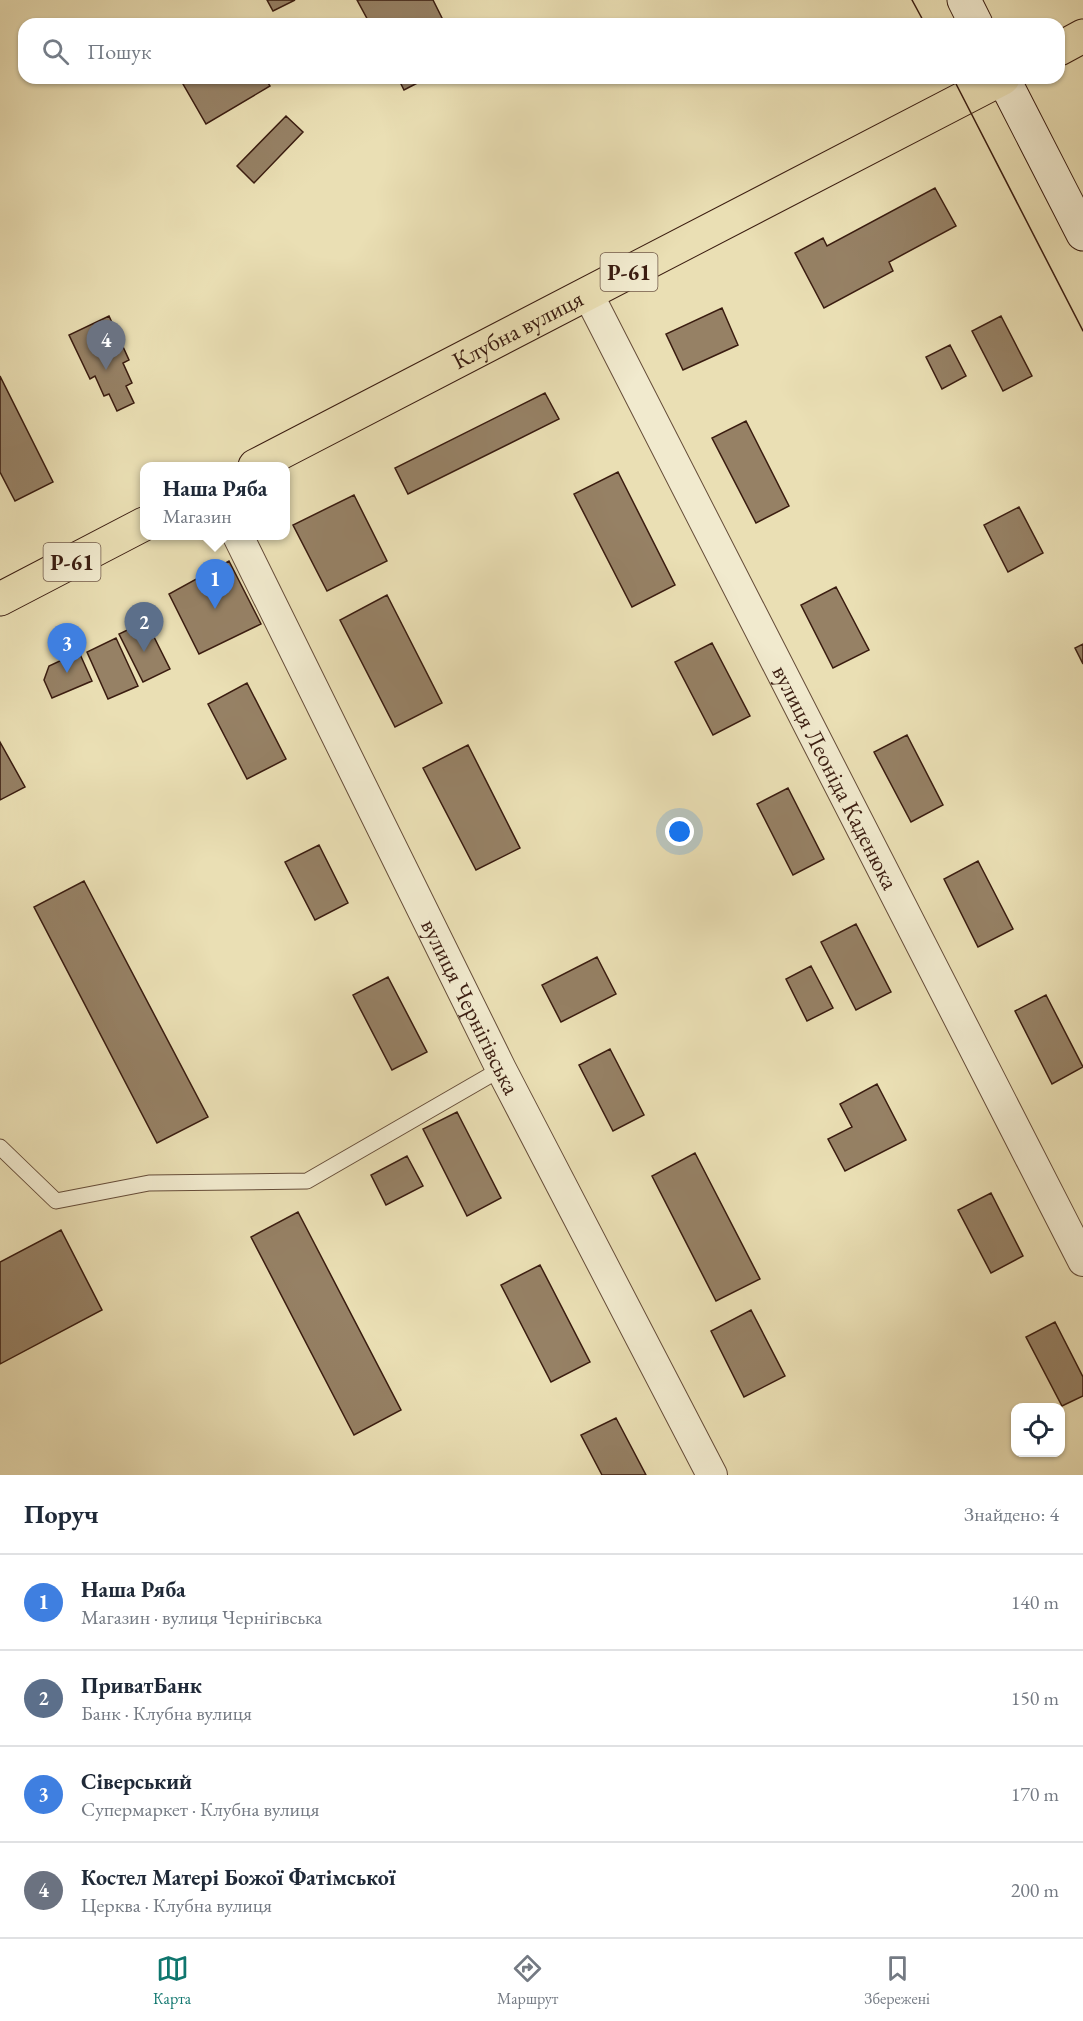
<!DOCTYPE html>
<html lang="uk">
<meta charset="utf-8">
<style>
body{margin:0;font-family:"EB Garamond",serif;background:#f2f2f3;color:#1f2937}
.controls{position:absolute;right:18px;bottom:18px;display:grid;overflow:hidden;border-radius:12px;box-shadow:0 2px 4px #0004}
.controls button{width:54px;height:54px;display:grid;place-items:center;padding:0;border:0;border-bottom:2px solid #e0e1e3;background:#fff;color:#1f2937;font:30px sans-serif}
.you{position:absolute;left:680px;top:832px;width:21px;height:21px;margin:-15px;border:4px solid #fff;border-radius:50%;background:#1a73e8;box-shadow:0 0 0 9px #1a73e833}
.badge{display:grid;place-items:center;width:39px;height:39px;border-radius:50%;background:#0f766e;color:#fff;font-size:20px;font-weight:700}
.pin{position:absolute;translate:-50% -50px;filter:drop-shadow(0 2px 3px #0008)}
.pin::after{content:'';position:absolute;top:32px;width:21px;height:18px;background:inherit;clip-path:polygon(0 0,100% 0,50% 100%)}
.popup{position:absolute;left:140px;top:462px;width:150px;height:78px;box-sizing:border-box;display:grid;place-content:center;border-radius:12px;background:#fff;filter:drop-shadow(0 2px 4px #0005);font-size:20px;white-space:nowrap;color:#747a83}
.popup b{font-size:22px;color:#1f2937}
.popup::after{content:'';position:absolute;left:50%;top:100%;margin-left:-12px;border:12px solid transparent;border-top-color:#fff}
.list{margin:0;padding:0;list-style:none}
h2{display:flex;justify-content:space-between;align-items:center;height:78px;margin:0;padding:0 24px;font-size:26px}
h2 small{font-size:20px;font-weight:400;color:#747a83}
.list li{display:grid;grid-template-columns:39px 1fr auto;gap:18px;align-items:center;box-sizing:border-box;height:96px;padding:0 24px;border-top:2px solid #e0e1e3}
.list b{display:block;font-size:22px;white-space:nowrap}
.list p{margin:0;font-size:20px;white-space:nowrap;color:#747a83}
.list em{font-size:20px;font-style:normal;color:#747a83}
.icon{flex:none;width:33px;height:33px;fill:none;stroke:currentColor;stroke-width:2;stroke-linecap:round;stroke-linejoin:round}
.map{position:relative;flex:none;width:1083px;height:1475px;overflow:hidden}
.search{position:absolute;background:#fff;box-shadow:0 2px 4px #0004;left:18px;right:18px;top:18px;height:66px;display:flex;align-items:center;gap:15px;box-sizing:border-box;padding:0 21px;border-radius:18px;color:#747a83;font-size:22px}
.sheet{height:462px;background:#fff}
nav{display:flex;justify-content:space-around;align-items:center;box-sizing:border-box;height:84px;border-top:2px solid #e0e1e3;background:#fff;font-size:16px;color:#747a83}
nav a{display:grid;justify-items:center;gap:3px}
nav .on{color:#0f766e}
.map>svg:first-child{display:block}
</style>
<div class="map">
<svg width="1083" height="1475" viewBox="0 0 1083 1475">
<rect width="100%" height="100%" fill="#eadfb4"/>
<filter id="stains"><feTurbulence type="fractalNoise" baseFrequency=".00333" numOctaves="4"/><feColorMatrix values="0 0 0 0 .2 0 0 0 0 .09 0 0 0 0 .02 0 0 0 .5 -.17"/></filter>
<radialGradient id="worn" r=".72"><stop offset=".6" stop-color="#630" stop-opacity="0"/><stop offset="1" stop-color="#630" stop-opacity=".3"/></radialGradient>
<path fill="#968165" stroke="#3a1c10" stroke-width="1.5" d="M267,0h28l-22,11z
M357,0h76l12,24h-75z
M193,78h72l5,8 -64,38 -23,-40z
M398,78h29l-23,12z
M286,116l17,16 -49,51 -17,-17z
M935,188l21,38 -67,36 4,9 -69,37 -29,-55 28,-15 4,8z
M722,308l16,37 -55,25 -17,-36z
M109,316l20,44 -6,3 9,20 -6,3 8,17 -17,8 -8,-17 -5,2 -9,-20 -5,3 -21,-44z
M1001,316l31,60 -29,15 -31,-60z
M950,345l16,31 -24,13 -16,-32z
M0,376l53,106 -38,19 -15,-29z
M545,393l14,26 -151,75 -13,-26z
M746,421l43,85 -33,17 -44,-85z
M618,472l57,113 -43,22 -58,-113z
M354,495l33,66 -60,30 -34,-66z
M1019,507l24,46 -35,19 -24,-47z
M229,561l32,63 -62,30 -30,-60z
M836,587l33,63 -36,18 -32,-63z
M387,595l55,108 -47,24 -55,-107z
M146,621l24,48 -27,13 -24,-48z
M116,638l22,48 -30,13 -21,-47z
M712,643l38,73 -37,19 -38,-73z
M1083,644v20l-8,-16z
M79,652l13,29 -40,17 -8,-18 5,-14z
M247,683l39,76 -39,20 -39,-75z
M907,735l36,70 -32,17 -37,-70z
M0,742l25,45 -25,13z
M468,745l52,103 -44,22 -53,-102z
M788,788l36,71 -31,16 -36,-71z
M319,845l29,58 -33,17 -30,-58z
M978,861l35,68 -35,18 -34,-68z
M84,881l124,236 -51,26 -123,-236z
M856,924l35,68 -35,18 -35,-68z
M597,957l19,37 -55,28 -19,-37z
M811,966l22,42 -26,13 -21,-42z
M388,977l39,75 -35,18 -39,-75z
M1046,995l37,72 -31,17 -37,-73z
M610,1049l34,66 -31,16 -34,-66z
M877,1084l29,56 -61,31 -17,-32 24,-12 -12,-23z
M457,1112l44,86 -34,18 -44,-87z
M695,1153l65,126 -44,22 -64,-125z
M407,1156l16,30 -37,19 -15,-30z
M991,1193l32,63 -32,17 -33,-63z
M298,1212l103,198 -47,25 -103,-198z
M61,1230l41,80 -102,54v-102z
M540,1265l50,97 -39,20 -50,-97z
M751,1310l34,66 -41,21 -33,-66z
M1055,1322l28,55v19l-21,10 -36,-69z
M616,1418l30,57h-44l-21,-40z"/>
<g fill="none" stroke-linecap="round" stroke-linejoin="round">
<g stroke="#664d39" stroke-width="17">
<path id="lane" d="M0,1147l56,54 93,-18 158,-2 194,-112"/>
</g>
<g stroke="#664d39" stroke-width="32">
<g id="street">
<path id="s1" d="M588,294l495,967"/>
<path id="s2" d="M238,536l263,533 211,406"/>
</g>
</g>
<g stroke="#3a1c10" stroke-width="35">
<path id="secondary" d="M964,0l12,24
M1003,78l80,156"/>
</g>
<g stroke="#3a1c10" stroke-width="35">
<g id="primary">
<path d="M1059,49l24,-13"/>
<path id="s3" d="M255,466l748,-388"/>
<path d="M0,599l144,-75"/>
</g>
</g>
<use href="#lane" stroke="#f1eace" stroke-width="15"/>
<use href="#street" stroke="#f1eace" stroke-width="30"/>
<use href="#secondary" stroke="#f1eace" stroke-width="33"/>
<use href="#primary" stroke="#eadfb4" stroke-width="33"/>
<path stroke="#3a1c10" stroke-width="1.5" d="M912,0l13,24
M953,78l130,253"/>
</g>
<g text-anchor="middle" stroke-width="5" stroke-linejoin="round" paint-order="stroke">
<g fill="#f1eace" stroke="#715a49" stroke-width="1.5">
<rect x="600.5" y="253" width="57" height="38" rx="4.5"/>
<rect x="43.5" y="543" width="57" height="38" rx="4.5"/>
</g>
<g font-size="22" font-weight="bold" fill="#3a1c10">
<text x="629" y="280">Р-61</text>
<text x="72" y="570">Р-61</text>
</g>
<g font-size="24" fill="#3a1c10" stroke="#f1eace">
<text dy="8" stroke="none"><textPath href="#s3" startOffset="296">Клубна вулиця</textPath></text>
<text dy="8" stroke="none"><textPath href="#s1" startOffset="543">вулиця Леоніда Каденюка</textPath></text>
<text dy="8" stroke="none"><textPath href="#s2" startOffset="525">вулиця Чернігівська</textPath></text>
</g>
</g>
<rect width="100%" height="100%" filter="url(#stains)"/>
<rect width="100%" height="100%" fill="url(#worn)"/>
</svg>
<div class="controls">
<button><svg class="icon" aria-label="locate" viewBox="0 0 24 24"><circle cx="12" cy="12" r="6"/><path d="M12 2v4M12 18v4M2 12h4M18 12h4"/></svg></button>
</div>
<div class="you"></div>
<div class="pin badge" style="left:215px;top:609px;background:#3f7fe0">1</div>
<div class="popup"><b>Наша Ряба</b>Магазин</div>
<div class="pin badge" style="left:144px;top:652px;background:#5c6f8a">2</div>
<div class="pin badge" style="left:67px;top:673px;background:#3f7fe0">3</div>
<div class="pin badge" style="left:106px;top:370px;background:#6b7280">4</div>
<div class="search"><svg class="icon" aria-label="search" viewBox="0 0 24 24"><circle cx="10" cy="10" r="6"/><path d="M15 15l6 6"/></svg>Пошук</div>
</div>
<section class="sheet">
<h2>Поруч<small>Знайдено: 4</small></h2>
<ul class="list">
<li><span class="badge" style="background:#3f7fe0">1</span><div><b>Наша Ряба</b><p>Магазин · вулиця Чернігівська</p></div><em>140 m</em></li>
<li><span class="badge" style="background:#5c6f8a">2</span><div><b>ПриватБанк</b><p>Банк · Клубна вулиця</p></div><em>150 m</em></li>
<li><span class="badge" style="background:#3f7fe0">3</span><div><b>Сіверський</b><p>Супермаркет · Клубна вулиця</p></div><em>170 m</em></li>
<li><span class="badge" style="background:#6b7280">4</span><div><b>Костел Матері Божої Фатімської</b><p>Церква · Клубна вулиця</p></div><em>200 m</em></li>
</ul>
</section>
<nav>
<a class="on"><svg class="icon" aria-label="map" viewBox="0 0 24 24"><path d="M3 6l6-2 6 2 6-2v14l-6 2-6-2-6 2zM9 4v14M15 6v14"/></svg>Карта</a>
<a><svg class="icon" aria-label="directions" viewBox="0 0 24 24"><path d="M12 3l9 9-9 9-9-9zM9 14v-3h6M13 9l2 2-2 2"/></svg>Маршрут</a>
<a><svg class="icon" aria-label="saved" viewBox="0 0 24 24"><path d="M7 4h10v16l-5-4-5 4z"/></svg>Збережені</a>
</nav>
